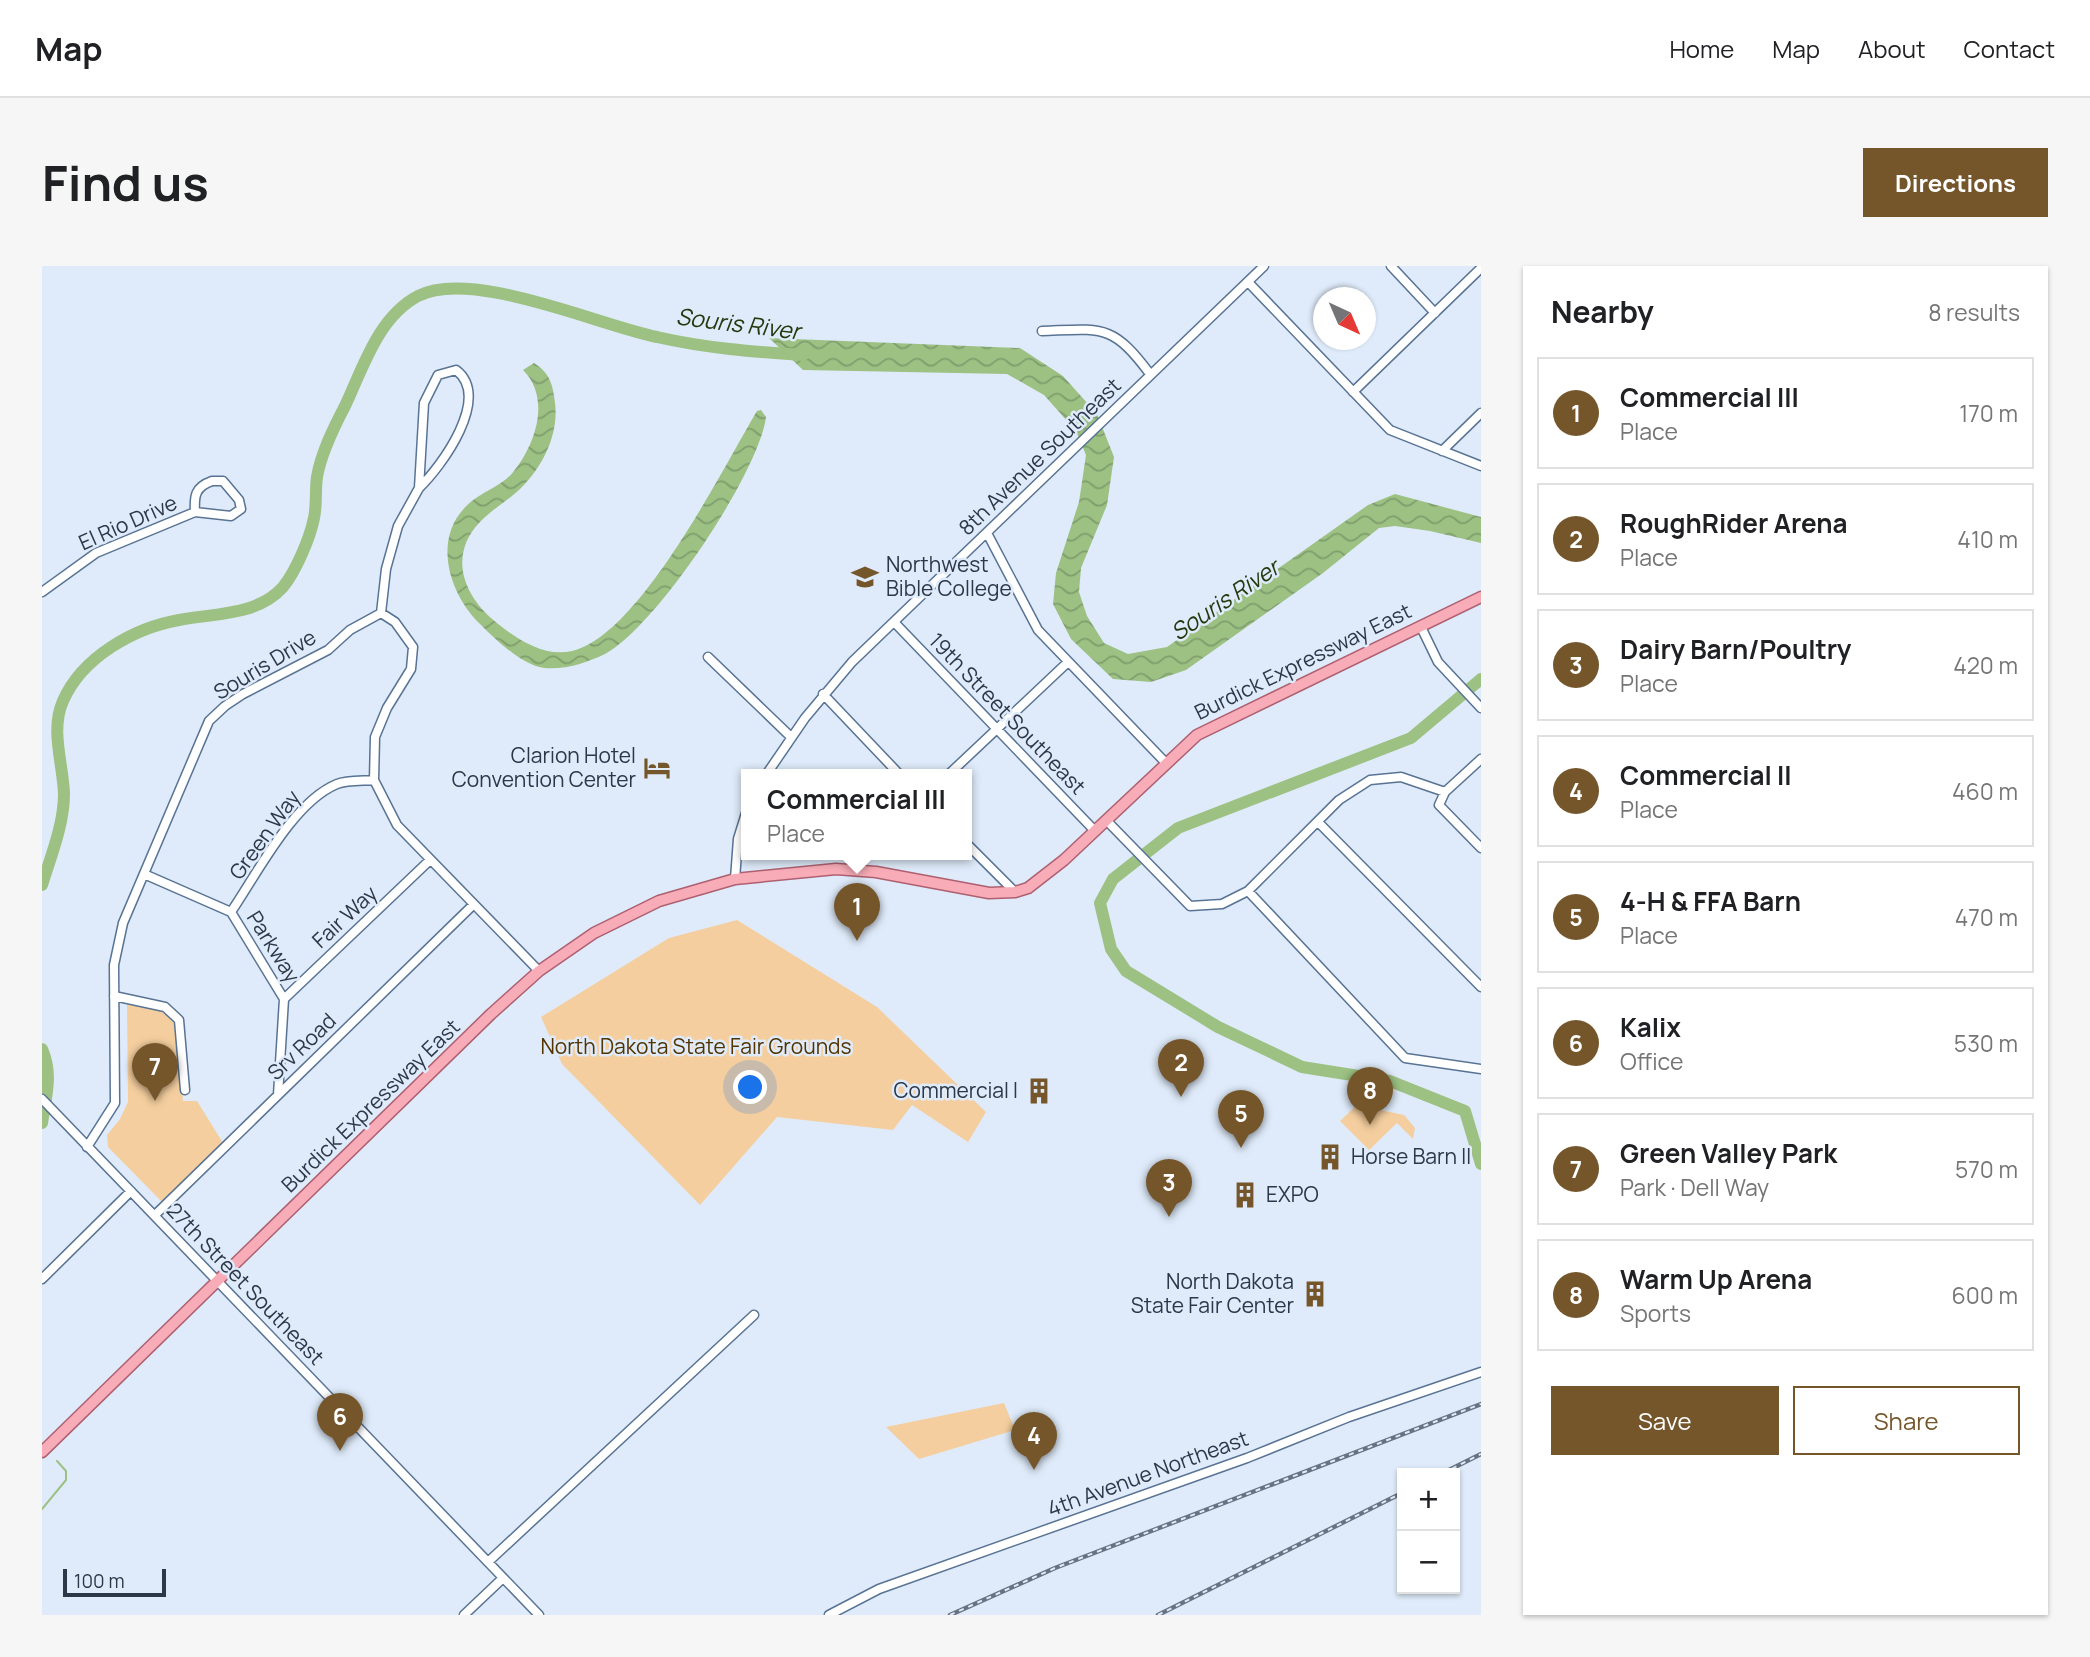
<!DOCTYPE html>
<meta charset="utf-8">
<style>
body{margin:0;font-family:Manrope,sans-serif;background:#f6f6f6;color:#202124}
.controls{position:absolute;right:21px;bottom:21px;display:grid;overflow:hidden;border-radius:0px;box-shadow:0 2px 5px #0004}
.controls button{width:63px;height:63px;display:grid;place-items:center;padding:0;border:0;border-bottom:2px solid #e0e0e0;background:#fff;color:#202124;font:35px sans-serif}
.compass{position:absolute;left:1271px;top:21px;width:63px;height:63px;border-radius:50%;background:#fff;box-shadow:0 2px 5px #0004;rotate:136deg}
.scale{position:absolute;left:21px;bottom:18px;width:103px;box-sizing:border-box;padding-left:7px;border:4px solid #2c3847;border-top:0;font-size:19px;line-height:24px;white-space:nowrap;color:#2c3847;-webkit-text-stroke:5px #dfebfa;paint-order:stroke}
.you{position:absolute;left:709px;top:822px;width:24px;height:24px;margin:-18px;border:5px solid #fff;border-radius:50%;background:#1a73e8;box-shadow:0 0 0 10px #1a73e833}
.badge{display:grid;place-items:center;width:46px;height:46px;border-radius:50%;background:#75562b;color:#fff;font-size:23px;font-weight:700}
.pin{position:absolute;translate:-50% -58px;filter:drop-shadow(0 2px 4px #0008)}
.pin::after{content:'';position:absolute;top:37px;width:24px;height:21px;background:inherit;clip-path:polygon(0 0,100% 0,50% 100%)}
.popup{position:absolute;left:699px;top:503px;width:231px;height:91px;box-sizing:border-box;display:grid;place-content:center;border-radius:0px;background:#fff;filter:drop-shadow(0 2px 5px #0005);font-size:23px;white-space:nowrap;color:#757577}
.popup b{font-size:26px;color:#202124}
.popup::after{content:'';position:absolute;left:50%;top:100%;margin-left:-14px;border:14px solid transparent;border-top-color:#fff}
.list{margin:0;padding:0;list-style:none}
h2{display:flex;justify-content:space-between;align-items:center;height:91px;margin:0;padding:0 28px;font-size:30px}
h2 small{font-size:23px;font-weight:400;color:#757577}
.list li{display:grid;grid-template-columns:46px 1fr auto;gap:21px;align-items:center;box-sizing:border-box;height:112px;margin:0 14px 14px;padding:0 14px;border:2px solid #e0e0e0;border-radius:0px}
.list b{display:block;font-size:26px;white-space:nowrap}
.list p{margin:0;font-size:23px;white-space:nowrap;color:#757577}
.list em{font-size:23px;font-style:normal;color:#757577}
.actions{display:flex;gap:14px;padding:21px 28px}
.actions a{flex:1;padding:16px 0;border:2px solid #75562b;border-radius:0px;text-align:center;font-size:24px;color:#75562b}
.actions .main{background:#75562b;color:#fff}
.map{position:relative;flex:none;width:1439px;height:1349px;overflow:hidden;border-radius:0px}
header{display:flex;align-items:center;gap:42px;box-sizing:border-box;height:98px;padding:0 35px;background:#fff;border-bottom:2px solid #e0e0e0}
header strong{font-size:33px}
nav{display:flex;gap:38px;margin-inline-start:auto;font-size:24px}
.intro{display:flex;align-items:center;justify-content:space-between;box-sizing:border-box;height:168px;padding:0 42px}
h1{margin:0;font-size:49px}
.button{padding:18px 32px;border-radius:0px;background:#75562b;color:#fff;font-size:24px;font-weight:700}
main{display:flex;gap:42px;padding:0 42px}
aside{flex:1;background:#fff;border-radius:0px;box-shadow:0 2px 5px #0004}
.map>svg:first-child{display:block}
</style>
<header>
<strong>Map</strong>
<nav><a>Home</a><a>Map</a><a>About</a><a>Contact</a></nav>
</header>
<div class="intro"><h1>Find us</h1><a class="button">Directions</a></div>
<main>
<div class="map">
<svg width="1439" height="1349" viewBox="0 0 1439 1349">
<defs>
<pattern id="water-waves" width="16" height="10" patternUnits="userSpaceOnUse" patternTransform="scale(1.75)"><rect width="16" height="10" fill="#9cc183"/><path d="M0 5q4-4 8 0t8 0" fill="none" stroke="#7f9e6d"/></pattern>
</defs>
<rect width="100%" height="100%" fill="#dfebfa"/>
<path fill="#f4ce9e" d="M695,654l140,87 109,105 -18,30 -56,-37 -19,25 -116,-13 -77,88 -138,-141 -21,-47 128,-79z
M85,734l37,8 13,13 6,80h14l26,42 -60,60 -55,-56 -1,-12 13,-16 8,-17z
M1315,839l47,10 11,13 -2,11 -16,-16 -28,27 -29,-29z
M962,1137l11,27 -96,29 -33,-32z"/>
<path fill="url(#water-waves)" d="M727,72l251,10 43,28 34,38 17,43 -7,48 -26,63 -2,24 8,24 17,27 24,11 39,-7 201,-142 27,-11 86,23v26l-51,-12 -35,-5 -16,2 -56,45 -137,97 -35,12 -38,-3 -42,-40 -18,-35 3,-31 23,-71 7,-47 -10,-24 -32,-36 -37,-21 -204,-4z
M492,97c16,10 19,22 21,40 4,31 -12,63 -34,85 -13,13 -29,21 -41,34 -30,31 -19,69 11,96 21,18 51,40 81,33 67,-15 150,-181 185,-240l4,-1 5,7c-7,56 -110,210 -161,237 -19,9 -40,16 -61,14 -23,-3 -50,-30 -65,-45 -33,-33 -49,-93 -3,-125 13,-9 28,-14 38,-27 22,-28 37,-73 9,-101z"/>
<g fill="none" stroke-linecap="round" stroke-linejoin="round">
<path stroke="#9cc183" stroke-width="2" d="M0,1243l24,-29v-9l-9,-10"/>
<path stroke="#9cc183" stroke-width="12" d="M1439,413l-70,59 -233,90 -65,51 -13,24 11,46 15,22 92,56 84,40 88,14 75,30 16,53
M0,619c9,-29 22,-61 22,-91 -1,-31 -14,-64 -1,-93 19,-44 71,-73 116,-81 36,-7 78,-4 104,-33 13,-16 27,-49 31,-69 3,-13 1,-28 3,-41 4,-24 17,-50 28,-71 18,-38 33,-89 73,-110 53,-28 180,29 239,41 48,11 97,15 146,18
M0,783c11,25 4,47 0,74"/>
<g stroke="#587394" stroke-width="11">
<path id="minor" d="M1349,0l44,47
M1206,16l142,148 91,36
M1000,65c60,-2 70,-8 108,43
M1311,126l128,-124
M1400,185l39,-38
M170,215h11l16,19 2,9 -10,7 -36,-4c-1,-16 0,-25 17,-31z
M945,267l51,97 127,132
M0,326l54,-39 99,-41
M339,347l14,9 18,25 -2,22 -24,39 -12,29 -1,43 23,45 142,146
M339,347l5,-44 12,-43 21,-38 5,-85 14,-28 18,-5c36,27 -14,96 -37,118
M852,356l201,209
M1379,361l17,35 43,46
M666,391l83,80
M781,428l77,81
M1439,493l-36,33 -6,13 42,43
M724,509l39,-57 47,-56 412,-396
M906,509l120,-113
M1064,554l84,86 32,-2 26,-13 91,-91 31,-20 31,-3 44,15
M1276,556l163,165
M925,578l48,48
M102,608l87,38 53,87 -6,96
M693,613l3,-40 9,-29
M1206,625l157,167 76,11
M189,646c26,-38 62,-110 106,-128 10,-4 26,-3 37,-4
M72,730l51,11 14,13 6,70
M242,733l146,-139
M0,833l497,516
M45,881l28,-44 -1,-138 9,-42 86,-202 16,-15 18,-12 85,-44 22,-20 31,-17
M113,949l318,-310
M0,1013l89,-88
M446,1296l266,-247
M422,1349l39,-37
M787,1349l50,-26 368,-131 102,-41 132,-45"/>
</g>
<g stroke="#ae6071" stroke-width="13">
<path id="major" d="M0,1186l449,-438 48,-43 55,-38 65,-32 76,-22 101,-10 40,3 113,21 26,-1 13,-4 36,-28 133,-125 284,-138"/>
</g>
<use href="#minor" stroke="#fff" stroke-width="8"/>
<use href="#major" stroke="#f8acb7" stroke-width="10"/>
<g stroke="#677382" stroke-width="4.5">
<path id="rail" d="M1401,1207l38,-19
M908,1349l105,-47 426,-164
M1116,1349l244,-122"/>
</g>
<use href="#rail" stroke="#dfebfa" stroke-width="2" stroke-dasharray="5" stroke-linecap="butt"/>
</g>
<defs>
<g id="school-bare" transform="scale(2.1)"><path d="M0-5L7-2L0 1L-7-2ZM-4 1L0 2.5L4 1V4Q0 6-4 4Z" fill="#75562b" stroke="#dfebfa" stroke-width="2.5" paint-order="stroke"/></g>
<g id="hotel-bare" transform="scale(2.1)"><path d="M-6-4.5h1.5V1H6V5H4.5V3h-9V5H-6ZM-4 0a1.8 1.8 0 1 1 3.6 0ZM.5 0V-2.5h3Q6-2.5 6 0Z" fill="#75562b" stroke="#dfebfa" stroke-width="2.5" paint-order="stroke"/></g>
<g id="building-bare" transform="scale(2.1)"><path d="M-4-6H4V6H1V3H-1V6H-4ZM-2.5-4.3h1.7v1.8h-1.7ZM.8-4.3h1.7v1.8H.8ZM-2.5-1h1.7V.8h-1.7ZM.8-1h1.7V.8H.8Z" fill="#75562b" stroke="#dfebfa" stroke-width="2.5" paint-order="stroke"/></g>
</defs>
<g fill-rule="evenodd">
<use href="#school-bare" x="823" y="311"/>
<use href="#hotel-bare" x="615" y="502"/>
<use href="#building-bare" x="997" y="825"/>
<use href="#building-bare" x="1288" y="891"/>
<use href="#building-bare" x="1203" y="929"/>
<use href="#building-bare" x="1273" y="1028"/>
</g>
<g text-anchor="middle" stroke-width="5" stroke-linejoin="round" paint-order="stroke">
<g font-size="21" fill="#2c3847" stroke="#dfebfa">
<text transform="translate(998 191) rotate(-44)" y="7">8th Avenue Southeast</text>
<text transform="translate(86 257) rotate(-24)" y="7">El Rio Drive</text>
<text transform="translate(1261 396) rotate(-26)" y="7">Burdick Expressway East</text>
<text transform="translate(223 399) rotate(-31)" y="7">Souris Drive</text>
<text transform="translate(965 448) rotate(46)" y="7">19th Street Southeast</text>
<text transform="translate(223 569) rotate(-54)" y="7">Green Way</text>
<text transform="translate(303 651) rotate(-43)" y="7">Fair Way</text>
<text transform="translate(231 681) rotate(58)" y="7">Parkway</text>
<text transform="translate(260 781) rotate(-44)" y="7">Srv Road</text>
<text transform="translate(329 840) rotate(-44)" y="7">Burdick Expressway East</text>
<text transform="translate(203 1018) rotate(46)" y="7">27th Street Southeast</text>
<text transform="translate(1106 1208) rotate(-20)" y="7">4th Avenue Northeast</text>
</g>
<g font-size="21" fill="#2c3847" stroke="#dfebfa" text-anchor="start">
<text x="844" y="306">Northwest<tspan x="844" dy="24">Bible College</tspan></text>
<text x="594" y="497" text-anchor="end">Clarion Hotel<tspan x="594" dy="24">Convention Center</tspan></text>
<text x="976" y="832" text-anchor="end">Commercial I</text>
<text x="1309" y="898">Horse Barn II</text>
<text x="1224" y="936">EXPO</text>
<text x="1252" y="1023" text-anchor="end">North Dakota<tspan x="1252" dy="24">State Fair Center</tspan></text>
</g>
<g font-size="21" fill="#523401" stroke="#dfebfa">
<text x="654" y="788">North Dakota State Fair Grounds</text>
</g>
<g font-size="23" font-style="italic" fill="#233a0e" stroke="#dfebfa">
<text transform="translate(696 58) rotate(7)" y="8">Souris River</text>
<text transform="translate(1183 334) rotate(-34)" y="8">Souris River</text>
</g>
</g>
</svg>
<div class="controls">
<button>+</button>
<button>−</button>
</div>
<svg class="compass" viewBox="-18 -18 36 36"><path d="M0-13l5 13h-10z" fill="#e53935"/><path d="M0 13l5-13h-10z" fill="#757577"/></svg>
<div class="scale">100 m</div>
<div class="you"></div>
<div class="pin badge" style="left:815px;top:675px">1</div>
<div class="popup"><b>Commercial III</b>Place</div>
<div class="pin badge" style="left:1139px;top:831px">2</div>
<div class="pin badge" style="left:1127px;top:951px">3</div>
<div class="pin badge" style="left:992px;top:1204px">4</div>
<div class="pin badge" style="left:1199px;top:882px">5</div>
<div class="pin badge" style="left:298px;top:1185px">6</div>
<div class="pin badge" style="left:113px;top:835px">7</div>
<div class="pin badge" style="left:1328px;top:859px">8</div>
</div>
<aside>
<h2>Nearby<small>8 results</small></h2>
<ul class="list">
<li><span class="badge">1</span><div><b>Commercial III</b><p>Place</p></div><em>170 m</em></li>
<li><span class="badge">2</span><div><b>RoughRider Arena</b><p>Place</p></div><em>410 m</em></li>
<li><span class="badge">3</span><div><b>Dairy Barn/Poultry</b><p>Place</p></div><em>420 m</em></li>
<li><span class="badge">4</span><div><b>Commercial II</b><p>Place</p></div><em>460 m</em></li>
<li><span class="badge">5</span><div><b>4-H &amp; FFA Barn</b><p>Place</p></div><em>470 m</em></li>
<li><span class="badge">6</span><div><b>Kalix</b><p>Office</p></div><em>530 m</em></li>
<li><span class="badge">7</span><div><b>Green Valley Park</b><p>Park · Dell Way</p></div><em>570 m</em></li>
<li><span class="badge">8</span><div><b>Warm Up Arena</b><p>Sports</p></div><em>600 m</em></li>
</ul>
<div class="actions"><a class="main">Save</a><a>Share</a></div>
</aside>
</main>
